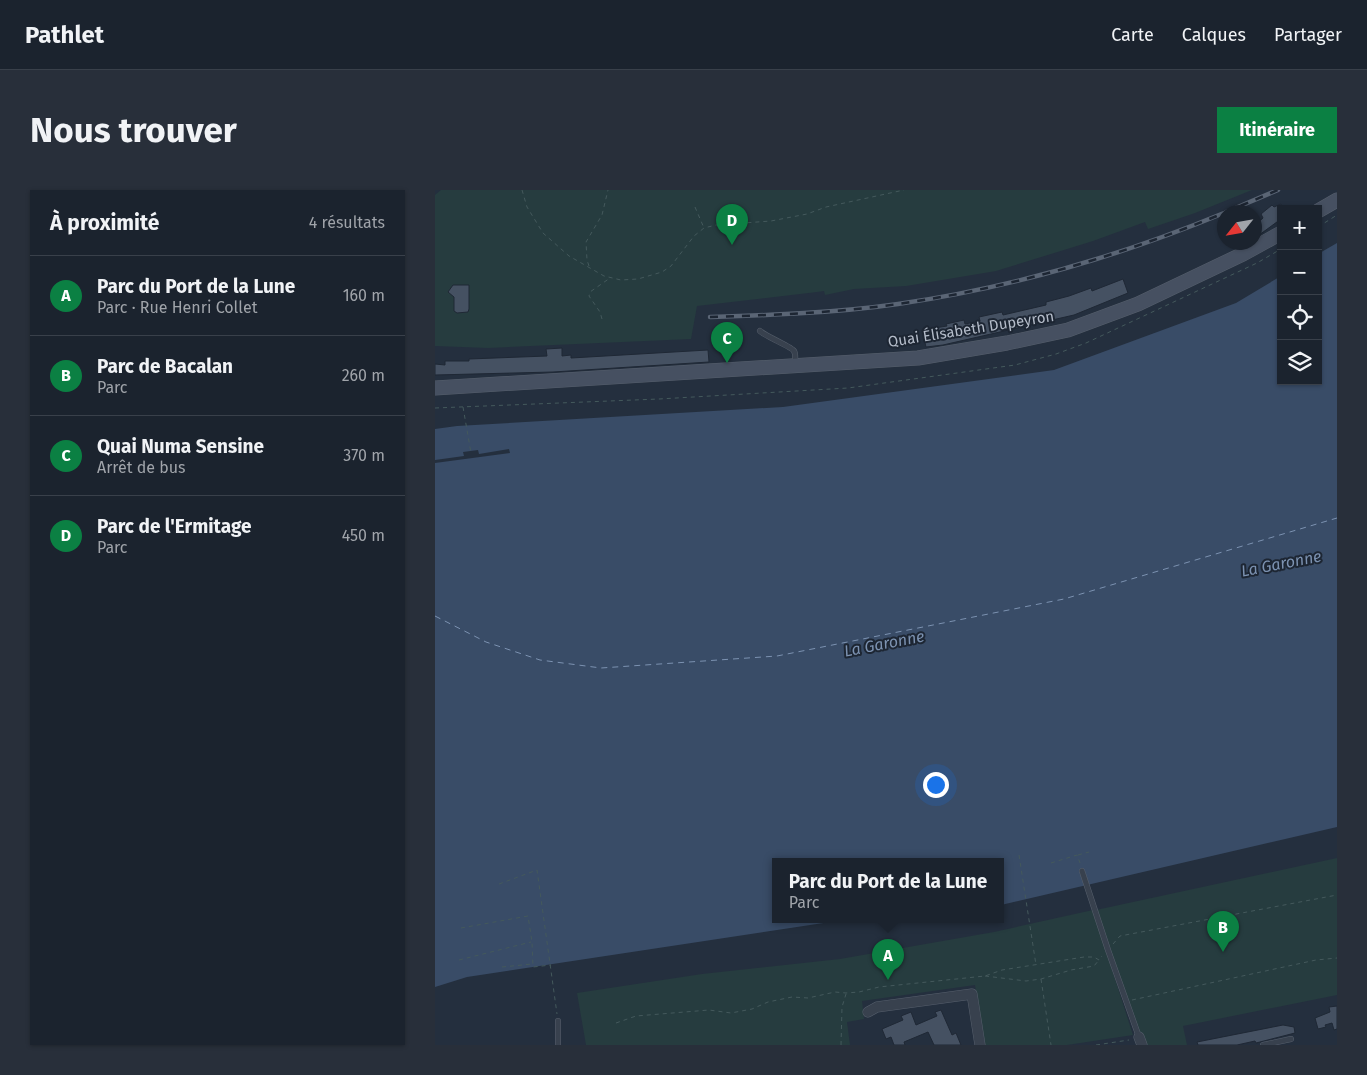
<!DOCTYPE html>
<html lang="fr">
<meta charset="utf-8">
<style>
body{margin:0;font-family:"Fira Sans",sans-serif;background:#282f3a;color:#f1f3f6}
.controls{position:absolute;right:15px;top:15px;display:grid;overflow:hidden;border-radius:0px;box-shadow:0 1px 4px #0004}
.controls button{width:45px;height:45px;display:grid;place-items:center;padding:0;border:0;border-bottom:1px solid #39404a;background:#1b232e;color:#f1f3f6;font:25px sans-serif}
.compass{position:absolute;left:782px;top:15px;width:45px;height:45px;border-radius:50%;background:#1b232e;box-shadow:0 1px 4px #0004;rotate:239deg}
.you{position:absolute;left:500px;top:594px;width:18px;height:18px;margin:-12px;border:4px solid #fff;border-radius:50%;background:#1a73e8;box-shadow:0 0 0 8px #1a73e833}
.badge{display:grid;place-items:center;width:32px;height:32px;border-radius:50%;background:#0b8043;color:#fff;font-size:16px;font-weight:700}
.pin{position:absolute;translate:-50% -41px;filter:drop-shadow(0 1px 2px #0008)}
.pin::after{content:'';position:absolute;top:26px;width:18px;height:15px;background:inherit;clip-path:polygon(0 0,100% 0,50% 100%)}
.popup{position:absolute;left:337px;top:668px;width:232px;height:65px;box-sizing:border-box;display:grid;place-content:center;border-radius:0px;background:#1b232e;filter:drop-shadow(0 1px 4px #0005);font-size:16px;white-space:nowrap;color:#a0a4aa}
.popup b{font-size:19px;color:#f1f3f6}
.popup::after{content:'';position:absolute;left:50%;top:100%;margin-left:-10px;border:10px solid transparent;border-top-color:#1b232e}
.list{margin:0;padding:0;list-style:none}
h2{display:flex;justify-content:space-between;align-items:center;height:65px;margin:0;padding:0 20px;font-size:21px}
h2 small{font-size:16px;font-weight:400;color:#a0a4aa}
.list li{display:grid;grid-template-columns:32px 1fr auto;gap:15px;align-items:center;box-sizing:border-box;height:80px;padding:0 20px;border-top:1px solid #39404a}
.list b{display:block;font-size:19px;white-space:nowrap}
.list p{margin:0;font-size:16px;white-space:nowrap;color:#a0a4aa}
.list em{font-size:16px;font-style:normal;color:#a0a4aa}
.icon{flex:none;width:28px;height:28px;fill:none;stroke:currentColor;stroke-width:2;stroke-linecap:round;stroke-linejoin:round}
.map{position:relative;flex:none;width:902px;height:855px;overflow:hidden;border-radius:0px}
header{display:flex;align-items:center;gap:30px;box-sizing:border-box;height:70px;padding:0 25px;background:#1b232e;border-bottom:1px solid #39404a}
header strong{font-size:24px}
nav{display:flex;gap:28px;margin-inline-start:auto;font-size:18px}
.intro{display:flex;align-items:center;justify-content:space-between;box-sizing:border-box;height:120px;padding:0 30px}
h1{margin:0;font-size:35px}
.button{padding:12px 22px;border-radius:0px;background:#0b8043;color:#fff;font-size:18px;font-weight:700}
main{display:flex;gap:30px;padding:0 30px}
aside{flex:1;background:#1b232e;border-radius:0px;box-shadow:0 1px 4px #0004}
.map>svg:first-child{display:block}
</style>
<header>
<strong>Pathlet</strong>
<nav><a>Carte</a><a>Calques</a><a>Partager</a></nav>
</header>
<div class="intro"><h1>Nous trouver</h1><a class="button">Itinéraire</a></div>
<main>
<aside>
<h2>À proximité<small>4 résultats</small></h2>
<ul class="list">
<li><span class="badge">A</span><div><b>Parc du Port de la Lune</b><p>Parc · Rue Henri Collet</p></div><em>160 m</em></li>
<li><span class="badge">B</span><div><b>Parc de Bacalan</b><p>Parc</p></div><em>260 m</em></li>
<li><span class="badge">C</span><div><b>Quai Numa Sensine</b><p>Arrêt de bus</p></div><em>370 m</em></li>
<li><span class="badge">D</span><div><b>Parc de l'Ermitage</b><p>Parc</p></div><em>450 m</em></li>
</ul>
</aside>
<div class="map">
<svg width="902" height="855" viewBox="0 0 902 855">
<rect width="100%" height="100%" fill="#242f3e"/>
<path fill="#263c3f" d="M6,0h811l-57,23 -47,16 -3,-7 -52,19 -97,30 -90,15 -52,3 -29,6 -1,-4 -7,1 -120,14 -6,33 -203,9 -53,-2v-151z
M902,668v137l-154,31 4,19h-48l-43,-135z
M658,720l40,125 -66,10h-82l-10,-60 -113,16 2,18 -17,3 3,23h-264l-9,-52 125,-19 138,-15 154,-27z"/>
<path fill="#394c67" d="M902,53v584l-336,78v-44h-226v58h75l-383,58 -32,10v-558l22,-3 326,-19 271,-37 182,-67 45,-27v105h37v-127z"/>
<path fill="#242f3e" d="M74,259l1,4 -75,10v-3l29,-4 -1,-4 15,-2 1,4z"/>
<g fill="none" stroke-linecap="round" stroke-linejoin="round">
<path stroke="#7c92b1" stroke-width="1" stroke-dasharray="6 5" stroke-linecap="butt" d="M0,426l51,26 54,18 61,8 176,-12 287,-57 273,-81"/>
</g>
<path fill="#455162" stroke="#1f2835" d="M846,14v15l-26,19v-13l8,-7 -2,-4 11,-9 2,2z
M688,89l5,14 -54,22 -131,30 -17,2 -4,-17 25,-4 -1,-2 18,-4 1,4 15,-3 -1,-4 23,-5 1,3 43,-10v-3l23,-6 22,-8 1,3z
M18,95h16v24l-1,3 -11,1 -3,-2v-14l-6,-5z
M127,158v8l9,-1v3l137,-8 1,12 -156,10 -118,3v-11l10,1v-4h24v-2l78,-3 -1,-7z
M902,816v23l-3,1 -2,-7 -7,2 1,2 -8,2 -3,-11 15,-6 -1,-5z
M506,820l11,25 4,-2 5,12h-27l-6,-13 -24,10 1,3h-11l-3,-8 -5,2 -4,-10 21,-9 -2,-4 10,-4 5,13 21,-9 -2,-4z
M848,835l11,2 1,6 -39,10 -1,-2 -18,4h-39l-1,-3z"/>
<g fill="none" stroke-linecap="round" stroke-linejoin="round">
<g stroke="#565f6c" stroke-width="6">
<path id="lane" d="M325,141c7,6 32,16 34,20 2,3 1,9 1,12
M647,681l26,79 31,87
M123,855v-24
M828,855l28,-6"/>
</g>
<g stroke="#565f6c" stroke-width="11">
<path id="street" d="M433,822l9,-5 95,-13 8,51
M704,847l3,8"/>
</g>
<g stroke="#565f6c" stroke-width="15">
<path id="secondary" d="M883,21l19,-11
M0,198l483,-30 89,-15 61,-13 70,-26 105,-50 38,-21"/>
</g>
<path stroke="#44595c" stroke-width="1" stroke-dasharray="4 4" stroke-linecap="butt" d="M87,0l5,17 16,26 26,23 35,20 17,4 17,-1 24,-7 9,-6 23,-30 10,-8 12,-3 55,-4 36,-7 19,-7 78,-17
M260,17l9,21
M883,37l19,-12
M154,76l-2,-6 -1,-18 16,-27 6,-25
M167,129l-2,-7 -11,-16 1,-4 20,-14
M28,217l8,46
M0,218l224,-9 189,-11 167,-23 41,-11 30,-11 171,-80 24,-14
M584,665l17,110
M643,665l11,-3
M616,673l26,-8 3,8
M64,694l38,-14 20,144
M26,738l67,-12 4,26 1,25 18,-2
M678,754l7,-8 217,-41
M24,770l72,-18
M67,777l30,-3
M550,786l41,5 15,-2 30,-9 23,-4 5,-6
M606,789l10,66
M697,810l184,-40 21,-2
M181,833l20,-7 73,-6 22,3 21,-4 16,-7 24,-5 16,1 27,-6 11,1 13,-1 20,-5 106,-11 17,-6 82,-13h10l5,3 3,-4
M406,855l1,-38 4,-13
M661,855l33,-5"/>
<use href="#lane" stroke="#38414e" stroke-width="5"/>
<use href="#street" stroke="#38414e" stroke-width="10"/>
<use href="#secondary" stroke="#465061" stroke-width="14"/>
<g stroke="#5a6575" stroke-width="4.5">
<path id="rail" d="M791,22l52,-22
M275,127c62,-2 125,-4 188,-13 112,-16 222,-48 326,-91"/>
</g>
<use href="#rail" stroke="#1d2633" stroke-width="2.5" stroke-dasharray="8" stroke-linecap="butt"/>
</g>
<g text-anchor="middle" stroke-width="4" stroke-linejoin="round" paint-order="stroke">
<g font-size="15" fill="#b4bcc9" stroke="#1d2633">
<text transform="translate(536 139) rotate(-9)" y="5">Quai Élisabeth Dupeyron</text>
</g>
<g font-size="16" font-style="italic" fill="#7c92b1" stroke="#1d2633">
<text transform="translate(846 373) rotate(-11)" y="6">La Garonne</text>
<text transform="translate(449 453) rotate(-11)" y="6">La Garonne</text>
</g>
</g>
</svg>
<div class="controls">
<button>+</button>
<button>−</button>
<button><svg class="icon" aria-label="locate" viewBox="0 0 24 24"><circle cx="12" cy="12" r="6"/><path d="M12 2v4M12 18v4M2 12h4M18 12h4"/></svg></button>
<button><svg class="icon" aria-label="layers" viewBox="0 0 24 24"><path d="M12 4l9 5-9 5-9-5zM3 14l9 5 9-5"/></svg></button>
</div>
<svg class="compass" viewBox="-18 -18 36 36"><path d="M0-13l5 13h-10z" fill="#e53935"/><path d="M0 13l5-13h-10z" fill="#a0a4aa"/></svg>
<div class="you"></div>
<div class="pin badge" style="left:453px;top:790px">A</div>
<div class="popup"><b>Parc du Port de la Lune</b>Parc</div>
<div class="pin badge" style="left:788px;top:762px">B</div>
<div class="pin badge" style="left:292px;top:173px">C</div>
<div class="pin badge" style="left:297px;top:55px">D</div>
</div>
</main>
